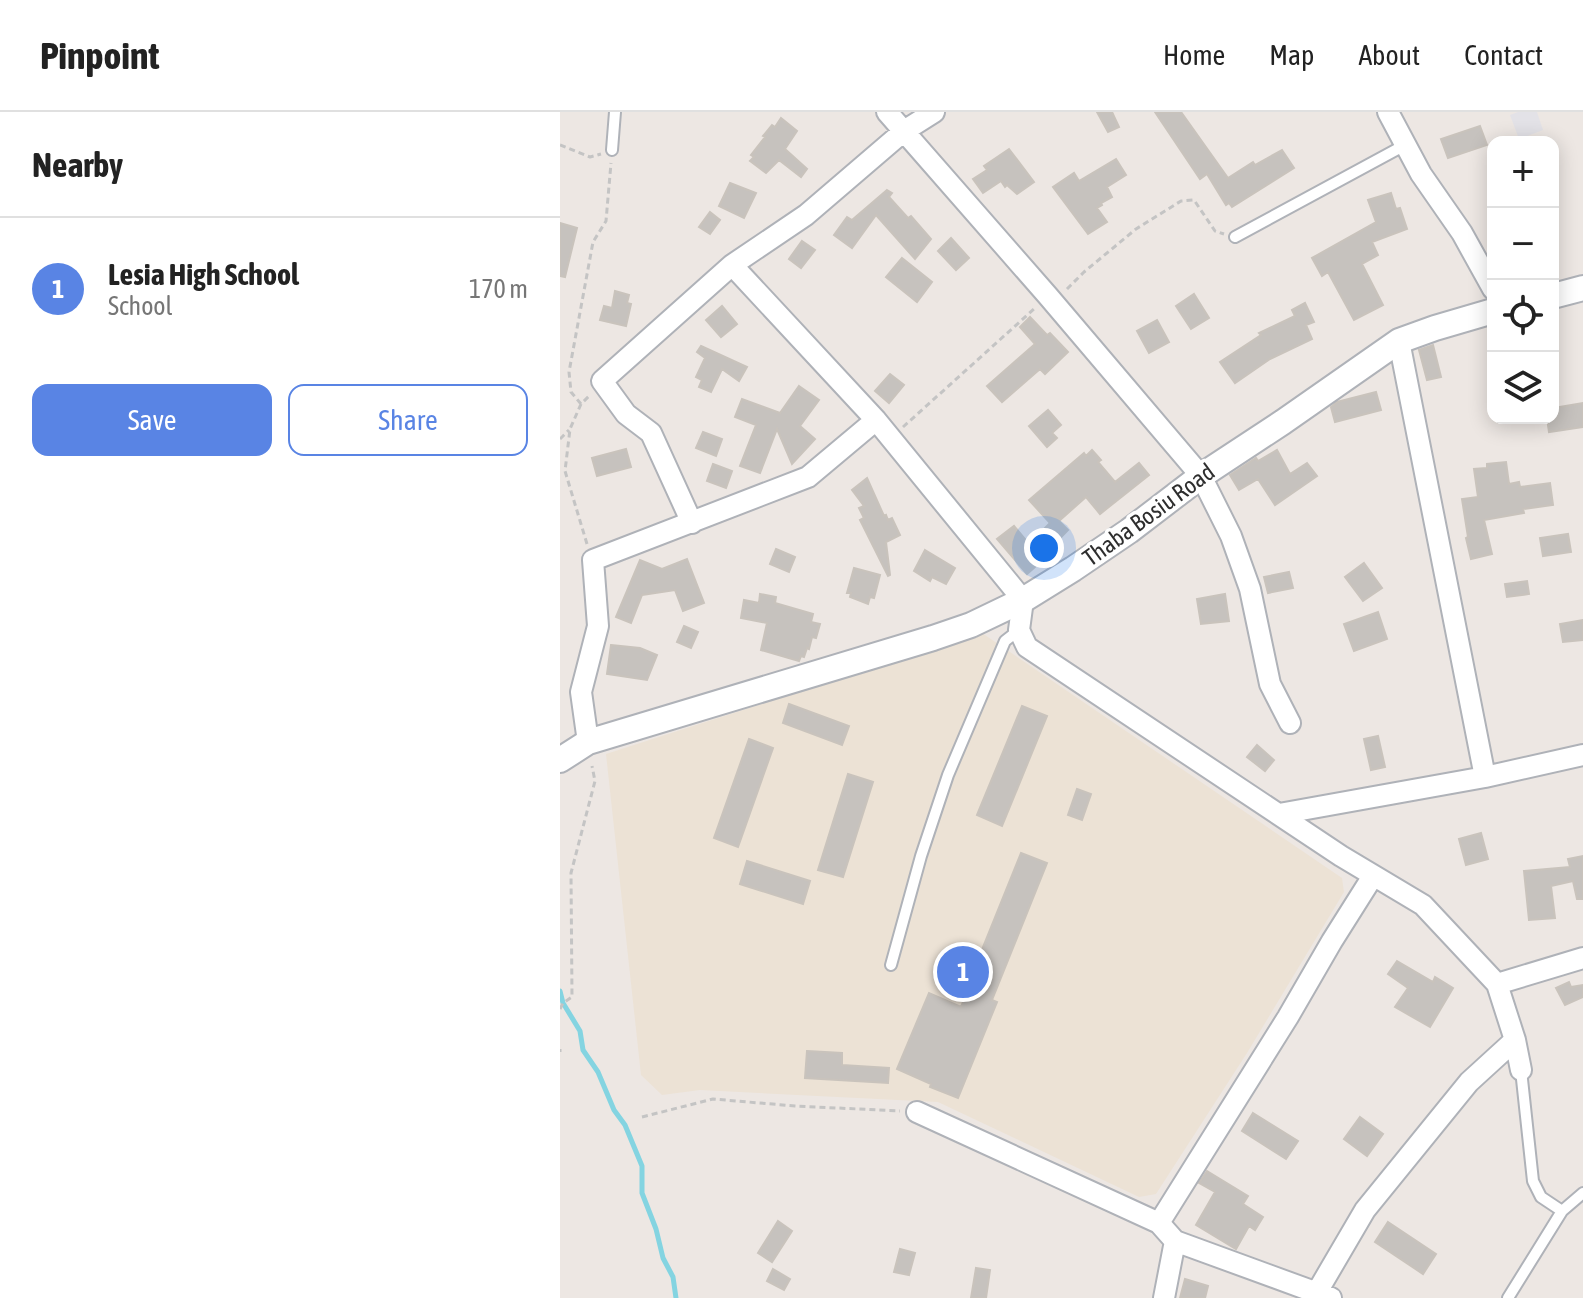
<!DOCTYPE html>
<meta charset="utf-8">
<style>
body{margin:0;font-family:"Asap Condensed",sans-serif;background:#f2f2f2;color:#222}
.controls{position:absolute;right:24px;top:24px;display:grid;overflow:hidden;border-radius:16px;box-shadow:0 4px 20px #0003}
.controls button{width:72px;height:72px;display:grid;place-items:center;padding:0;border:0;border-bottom:2px solid #e0e0e0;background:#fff;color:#222;font:40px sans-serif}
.you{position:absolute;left:484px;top:436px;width:28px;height:28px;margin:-20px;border:6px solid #fff;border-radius:50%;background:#1a73e8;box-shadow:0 0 0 12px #1a73e833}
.badge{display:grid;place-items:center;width:52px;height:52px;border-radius:50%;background:#5984e4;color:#fff;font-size:26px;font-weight:700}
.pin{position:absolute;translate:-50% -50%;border:4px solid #fff;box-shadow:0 2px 8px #0006}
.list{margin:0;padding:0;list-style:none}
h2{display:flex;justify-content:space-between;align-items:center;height:104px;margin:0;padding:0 32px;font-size:34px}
h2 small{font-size:26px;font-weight:400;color:#767676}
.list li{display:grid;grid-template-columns:52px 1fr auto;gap:24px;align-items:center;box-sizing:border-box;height:144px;padding:0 32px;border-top:2px solid #e0e0e0}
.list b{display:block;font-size:30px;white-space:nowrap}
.list p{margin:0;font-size:26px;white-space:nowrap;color:#767676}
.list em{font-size:26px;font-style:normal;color:#767676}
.actions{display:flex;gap:16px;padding:24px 32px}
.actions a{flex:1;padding:18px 0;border:2px solid #5984e4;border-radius:16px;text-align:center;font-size:28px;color:#5984e4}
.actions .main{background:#5984e4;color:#fff}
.icon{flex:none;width:44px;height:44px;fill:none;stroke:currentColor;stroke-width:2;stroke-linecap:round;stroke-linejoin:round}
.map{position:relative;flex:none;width:1023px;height:1186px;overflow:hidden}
header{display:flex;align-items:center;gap:48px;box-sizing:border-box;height:112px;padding:0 40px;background:#fff;border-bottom:2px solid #e0e0e0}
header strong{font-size:38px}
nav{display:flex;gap:44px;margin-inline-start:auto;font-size:28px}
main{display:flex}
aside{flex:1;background:#fff}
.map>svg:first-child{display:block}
</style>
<header>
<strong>Pinpoint</strong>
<nav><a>Home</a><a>Map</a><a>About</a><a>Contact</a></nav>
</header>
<main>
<aside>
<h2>Nearby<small></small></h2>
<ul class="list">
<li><span class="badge">1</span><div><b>Lesia High School</b><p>School</p></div><em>170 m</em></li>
</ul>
<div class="actions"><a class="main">Save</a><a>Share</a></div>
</aside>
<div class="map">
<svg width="1023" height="1186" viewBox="0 0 1023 1186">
<rect width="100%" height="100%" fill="#ede7e3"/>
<path fill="#e3e2e7" d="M958,0h19l6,18 -24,9 -9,-24z"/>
<path fill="#ece2d5" d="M422,521l360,245 2,14 -97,161 -91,141 -17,3 -201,-95 -238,-12 -38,5 -21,-20 -35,-321z"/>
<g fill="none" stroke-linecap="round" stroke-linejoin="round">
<path stroke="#84d4e1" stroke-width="5" d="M0,879l3,12 17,28 3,19 15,22 16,38 11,15 17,41v27l14,36 7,29 10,19 3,21"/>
</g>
<path fill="#c6c2be" stroke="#c9c3bc" stroke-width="2" d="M537,0h15l7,15 -11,5z
M595,0h26l47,66 25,-16 2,3 27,-15 12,18 -62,39 -3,-4 -3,2 -19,-31 -7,5z
M221,6l16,13 -12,18 22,20 -6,8 -22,-17 -13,13 -16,-12 4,-4 -3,-2 14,-18 -2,-1 9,-11 3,2z
M920,14l7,19 -39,13 -7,-19z
M449,37l25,33 -17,12 -10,-9 -2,2 -4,-6 -18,12 -10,-14 14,-9 -3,-4z
M556,47l10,16 -19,12 5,10 -11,6 1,2 -5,3 10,14 -19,12 -35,-47 21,-14 5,8z
M170,71l26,10 -12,25 -25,-12z
M327,78l5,3 -3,4 19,21 3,-2 20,23 -16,20 -39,-44 -24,33 -18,-13 13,-18 5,3z
M831,81l5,16 4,-1 7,21 -35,13 6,13 -16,9 21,41 -29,15 -26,-48 -6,4 -10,-18 64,-36 -8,-22z
M150,100l10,8 -10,14 -11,-7z
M0,111l17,5 -12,49 -5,-1z
M391,126l18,20 -13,12 -18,-19z
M242,129l13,9 -14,18 -12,-9z
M342,146l30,24 -15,20 -31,-25z
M55,179l14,4 -2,8 4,1 -5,22 -26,-6 4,-14 8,2z
M634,182l15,24 -18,11 -15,-23z
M745,191l9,19 -8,3 6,14 -42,20 -35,24 -15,-21 41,-27 -2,-2 36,-17 -3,-6z
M162,194l15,18 -16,13 -15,-17z
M470,205l17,18 3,-2 18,19 -23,22 -5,-5 -38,33 -15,-16 48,-42 -15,-17z
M597,208l12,22 -20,11 -12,-22z
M873,233l8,32 -14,3 -8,-30z
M141,234l46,21 -8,14 -17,-12 -11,23 -12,-5 3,-7 -6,-3 9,-19 -8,-6z
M330,262l14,11 -15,18 -14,-12z
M239,274l20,14 -19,26 15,13 -23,25 -15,-35 -17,44 -20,-7 16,-41 -21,-8 7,-18 38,14z
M816,280l5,18 -46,12 -4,-15 6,-5z
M1023,291v24l-34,5 -2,-14h6v-10z
M488,298l13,15 -9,8 5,5 -10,9 -18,-21z
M143,320l19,7 -6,17 -20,-8z
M66,337l5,18 -34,9 -5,-18z
M532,338l9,10 -3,2 17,20 24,-19 10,12 -49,39 -14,-17 -27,24 9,9 -27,28 2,2 -16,14 -30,-35 17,-13 15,18 21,-21 -21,-23 55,-47 2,3z
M717,338l13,24 17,-11 10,13 -42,29 -17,-26 -19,11 -9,-15 26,-17 2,3z
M946,350l3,22 10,-2 1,5 30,-4 3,22 -30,4 1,4 -40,7 8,34 -21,5 -5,-21 2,-1 -6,-38 16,-2 -4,-28 13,-1v-4z
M153,352l19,7 -6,17 -19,-7z
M307,366l17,38 2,-1 2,5 4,-2 8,17 -14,7 4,33 -2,1 -28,-56 4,-2 -5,-10 5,-2 -12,-16z
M1008,422l3,18 -28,4 -3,-18z
M216,437l19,8 -6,15 -19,-8z
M365,438l30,18 -9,16 -14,-7 -2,4 -16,-10z
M127,447l17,44 -21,8 -8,-21 -33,5 -11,28 -15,-6 24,-57 22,9z
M804,451l18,25 -19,13 -18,-24z
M294,456l26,7 -6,23 -4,-1 -2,7 -18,-7 1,-4h-4z
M729,460l4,16 -25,5 -4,-16z
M967,469l2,13 -22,3 -2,-13z
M200,482l16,3 -1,6 38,11 -2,8 9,2 -4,14 -4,-1 -3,12 -2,-1 -3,9 -3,-1 -2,5 -38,-11 6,-27 -26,-5 3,-18 15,3z
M665,482l4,27 -28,3 -4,-25z
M818,500l9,27 -33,12 -10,-27z
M1023,508v20l-20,2 -3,-18z
M124,514l14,6 -7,16 -14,-6z
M51,533l29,3 17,7 -10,25 -40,-6z
M229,592l60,22 -7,19 -59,-22z
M462,594l25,10 -45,110 -25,-11z
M818,624l7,31 -14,3 -7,-31z
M189,627l24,9 -35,99 -24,-9z
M697,633l17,15 -9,11 -18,-14z
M288,662l25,8 -30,95 -25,-7z
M517,677l14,5 -9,26 -14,-5z
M921,721l7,26 -22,6 -7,-26z
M461,741l26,10 -55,137 5,2 -39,96 -28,-11 1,-3 -34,-15 32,-76 32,14 14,-34 -2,-1z
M1023,744v43h-6l-4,-18 -22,5 4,32 -26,2 -5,-49 46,-4 -2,-8z
M187,749l63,20 -7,23 -63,-20z
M837,849l36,21 2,-5 18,11 -23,39 -35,-20 13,-19 -20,-14z
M1009,870l2,5 12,-2v12l-18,8 -9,-17z
M247,939l35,2v12l47,3 -1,15 -83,-5z
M693,1001l45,28 -12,18 -44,-28z
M800,1005l23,17 -16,22 -23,-17z
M647,1059l41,25 -5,8 20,13 -8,13 -6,-4 -13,23 -40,-24 19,-33 -16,-9z
M218,1109l14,10 -20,31 -14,-9z
M828,1110l48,32 -13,20 -48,-32z
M340,1137l15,4 -6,22 -15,-3z
M416,1156l14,2 -4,28h-15z
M213,1157l17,10 -6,11 -17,-9z
M625,1167l23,7 -3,12h-25z"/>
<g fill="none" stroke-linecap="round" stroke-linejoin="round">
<g stroke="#afb2b8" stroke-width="14">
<path id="service" d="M52,38l3,-38
M675,125l170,-92
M331,853l30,-109 27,-81 57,-134 14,-11
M961,958l12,111 8,16 21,14
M948,1186l54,-87 21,-18"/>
</g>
<g stroke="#afb2b8" stroke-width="24">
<path id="minor" d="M327,0l161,184 153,180 30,60 19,53 20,95 20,39
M828,0l33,62 41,59 31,56
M172,153l144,155 147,180 -4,30 8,17 314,209 82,49 74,79 18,56 6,30
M839,229l86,436
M132,411l-41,-90 -25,-19 -24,-33 130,-116 74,-50 98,-84 30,-19
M28,630l-7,-50 17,-66 -5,-66 215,-83 68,-57
M719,702l206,-37 98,-22
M937,872l86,-26
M357,1000l242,111 16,18 156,57
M599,1111l129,-206 44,-76 41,-65
M757,1180l48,-82 104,-128 46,-42
M604,1186l11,-57"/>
</g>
<g stroke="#afb2b8" stroke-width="28">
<path id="tertiary" d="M993,184l30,-8
M0,648l28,-18 345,-104 38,-13 52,-25 50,-31 56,-38 72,-55 82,-54 116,-81 36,-13 58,-17"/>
</g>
<path stroke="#c4c4c4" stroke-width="3" stroke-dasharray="6 4" stroke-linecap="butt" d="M0,33l30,12 11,-3
M507,177l17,-17 52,-43 45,-28 13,-1 21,31 9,3
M21,292l-10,-12 -2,-20 24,-130 13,-21 5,-58
M343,315l131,-118
M0,327l9,-9
M27,432l-22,-73 5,-42 11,-25 8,-8
M0,897l3,-6 9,-6 -1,-124 24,-92 -3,-15
M0,937v3
M82,1005l71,-18 82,7 105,5"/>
<use href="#service" stroke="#fff" stroke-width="10"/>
<use href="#minor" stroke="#fff" stroke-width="20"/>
<use href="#tertiary" stroke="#fff" stroke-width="24"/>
</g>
<g text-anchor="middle" stroke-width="7" stroke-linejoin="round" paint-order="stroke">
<g font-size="24" fill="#2e2e2e" stroke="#fff">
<text transform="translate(589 403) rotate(-36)" y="8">Thaba Bosiu Road</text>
</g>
</g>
</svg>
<div class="controls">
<button>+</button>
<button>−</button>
<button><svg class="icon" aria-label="locate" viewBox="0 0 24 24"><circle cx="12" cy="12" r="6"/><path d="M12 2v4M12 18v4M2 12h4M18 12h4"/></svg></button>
<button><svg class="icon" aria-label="layers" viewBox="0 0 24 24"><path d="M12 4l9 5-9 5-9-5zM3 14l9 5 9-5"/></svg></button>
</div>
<div class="you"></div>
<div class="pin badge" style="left:403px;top:860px">1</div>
</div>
</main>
